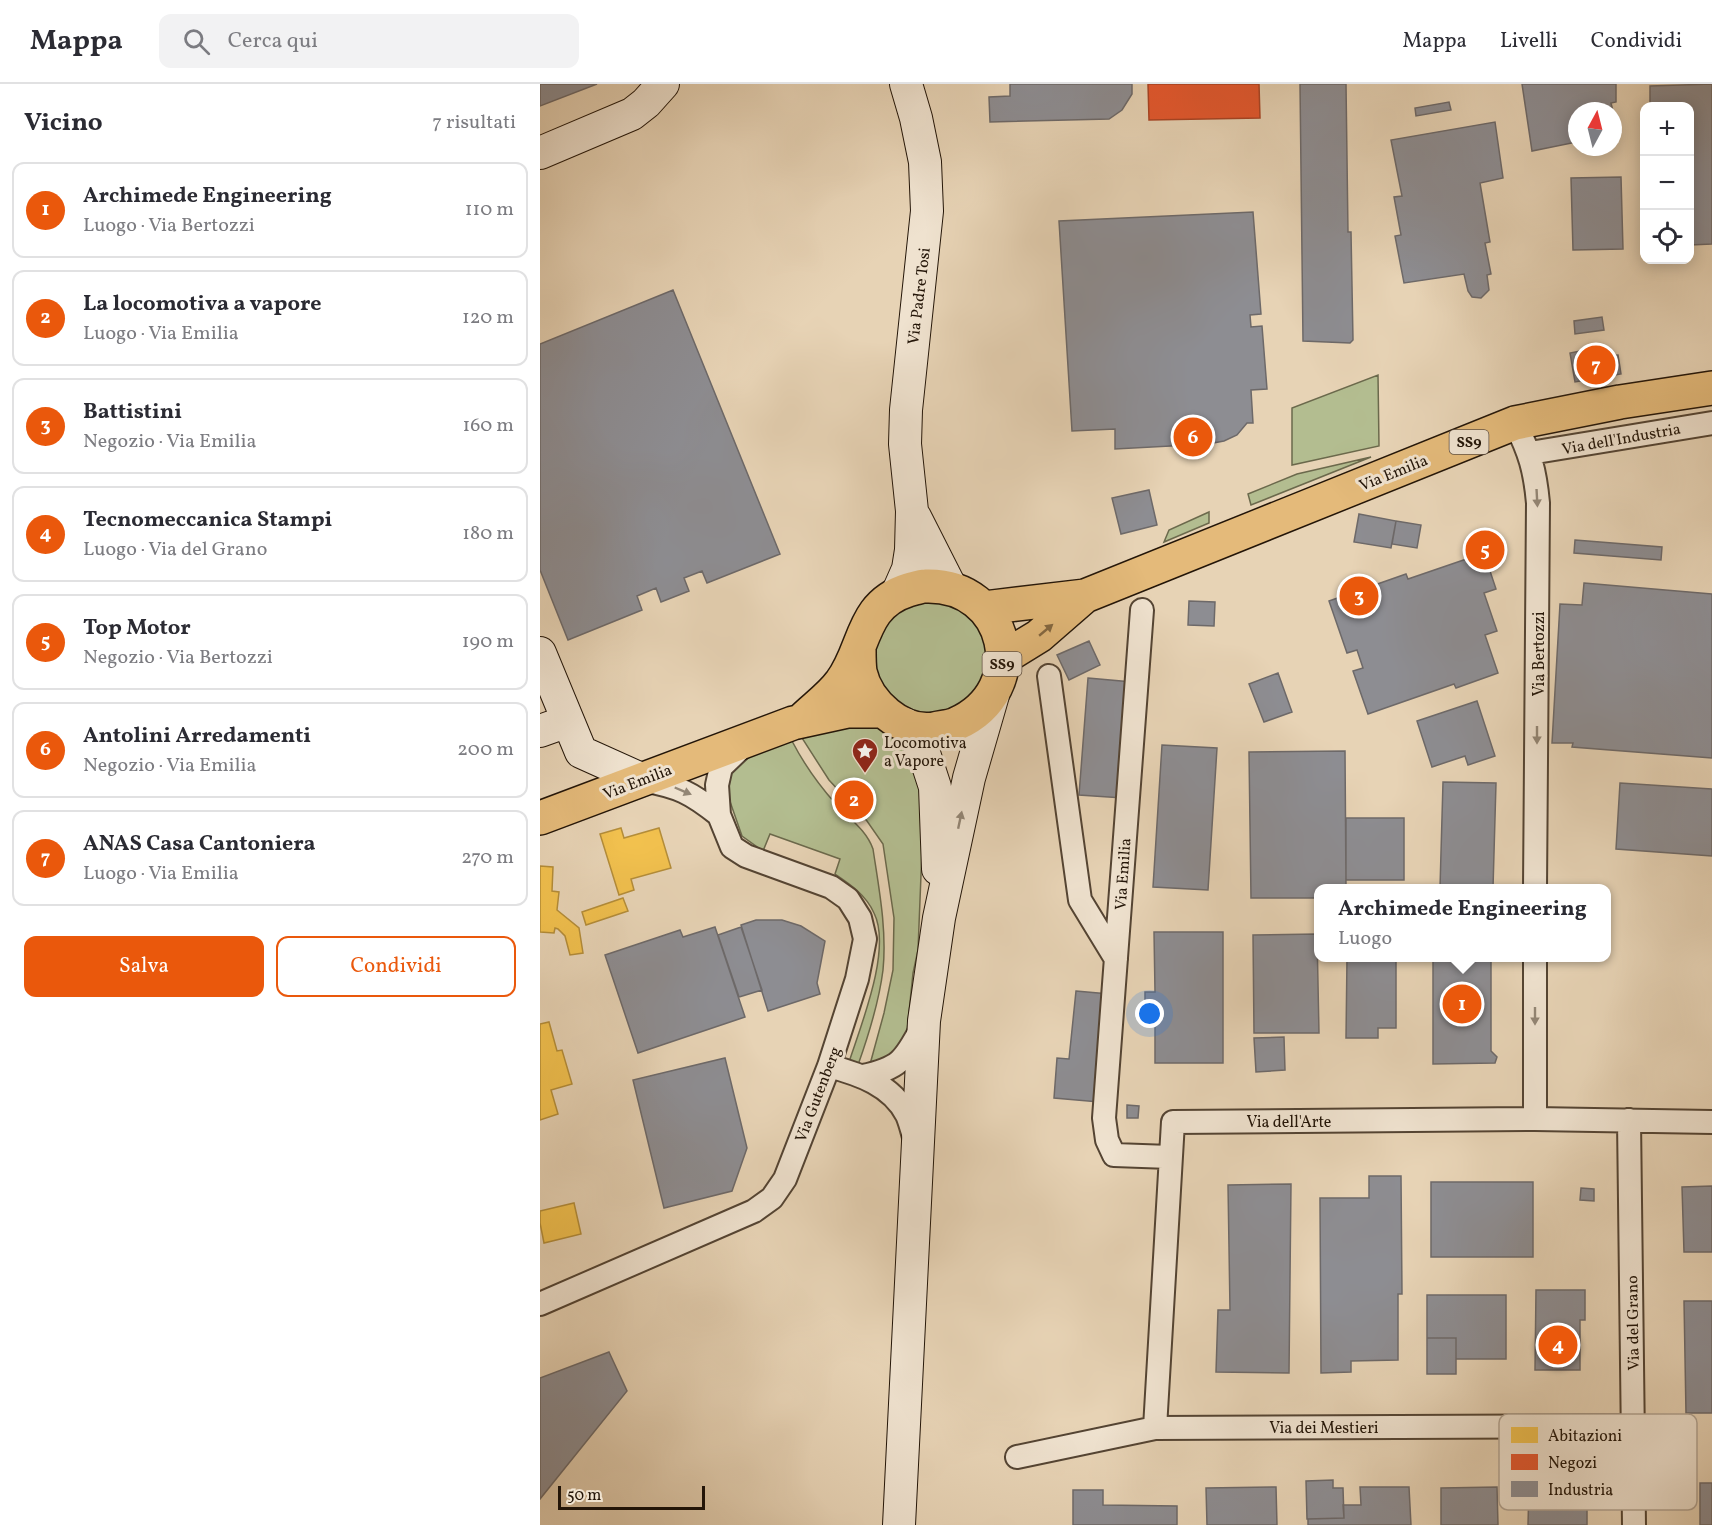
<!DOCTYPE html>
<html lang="it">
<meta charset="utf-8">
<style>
body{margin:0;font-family:Vollkorn,serif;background:#f2f2f3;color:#2b2b33}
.controls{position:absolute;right:18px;top:18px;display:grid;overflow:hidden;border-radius:12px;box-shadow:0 3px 15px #0003}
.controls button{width:54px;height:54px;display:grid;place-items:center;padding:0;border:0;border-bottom:2px solid #e1e1e2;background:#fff;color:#2b2b33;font:30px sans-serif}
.compass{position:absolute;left:1028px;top:18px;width:54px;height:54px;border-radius:50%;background:#fff;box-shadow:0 3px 15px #0003;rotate:7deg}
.scale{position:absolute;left:18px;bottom:15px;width:147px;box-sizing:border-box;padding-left:6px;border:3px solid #231508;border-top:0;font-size:16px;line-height:21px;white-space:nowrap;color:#231508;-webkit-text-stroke:4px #efe2cf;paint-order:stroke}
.you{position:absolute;left:610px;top:930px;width:21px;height:21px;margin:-15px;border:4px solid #fff;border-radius:50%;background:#1a73e8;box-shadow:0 0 0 9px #1a73e833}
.badge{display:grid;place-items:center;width:39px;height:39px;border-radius:50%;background:#ea580c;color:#fff;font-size:20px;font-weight:700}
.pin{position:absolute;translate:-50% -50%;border:3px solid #fff;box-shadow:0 2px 6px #0006}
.popup{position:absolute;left:774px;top:800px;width:297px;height:78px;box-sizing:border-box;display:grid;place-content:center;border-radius:12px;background:#fff;filter:drop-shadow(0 2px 4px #0005);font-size:20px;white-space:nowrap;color:#7c7c81}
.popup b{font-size:22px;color:#2b2b33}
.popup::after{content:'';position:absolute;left:50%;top:100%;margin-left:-12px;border:12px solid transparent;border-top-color:#fff}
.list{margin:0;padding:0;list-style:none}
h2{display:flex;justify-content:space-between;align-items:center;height:78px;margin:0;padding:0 24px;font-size:26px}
h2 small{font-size:20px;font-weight:400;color:#7c7c81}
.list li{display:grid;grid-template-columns:39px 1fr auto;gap:18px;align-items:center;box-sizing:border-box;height:96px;margin:0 12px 12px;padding:0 12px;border:2px solid #e1e1e2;border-radius:12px}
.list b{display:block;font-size:22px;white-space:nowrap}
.list p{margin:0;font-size:20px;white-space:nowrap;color:#7c7c81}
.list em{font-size:20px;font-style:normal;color:#7c7c81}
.actions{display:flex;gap:12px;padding:18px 24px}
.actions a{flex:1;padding:14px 0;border:2px solid #ea580c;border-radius:12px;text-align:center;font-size:21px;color:#ea580c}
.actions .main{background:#ea580c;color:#fff}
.icon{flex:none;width:33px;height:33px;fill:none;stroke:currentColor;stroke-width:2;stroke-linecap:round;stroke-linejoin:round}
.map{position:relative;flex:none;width:1172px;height:1441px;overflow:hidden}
header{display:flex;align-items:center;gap:36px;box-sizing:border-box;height:84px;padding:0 30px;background:#fff;border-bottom:2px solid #e1e1e2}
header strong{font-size:28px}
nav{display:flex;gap:33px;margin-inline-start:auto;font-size:21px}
.search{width:420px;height:54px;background:#f2f2f3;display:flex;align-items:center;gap:15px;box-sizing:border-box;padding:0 21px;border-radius:12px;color:#7c7c81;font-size:22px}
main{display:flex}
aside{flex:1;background:#fff}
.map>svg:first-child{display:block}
</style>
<header>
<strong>Mappa</strong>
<div class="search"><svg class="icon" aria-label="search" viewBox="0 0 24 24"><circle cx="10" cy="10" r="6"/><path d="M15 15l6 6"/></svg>Cerca qui</div>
<nav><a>Mappa</a><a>Livelli</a><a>Condividi</a></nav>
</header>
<main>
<aside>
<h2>Vicino<small>7 risultati</small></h2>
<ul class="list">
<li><span class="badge">1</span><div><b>Archimede Engineering</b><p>Luogo · Via Bertozzi</p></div><em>110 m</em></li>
<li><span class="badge">2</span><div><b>La locomotiva a vapore</b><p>Luogo · Via Emilia</p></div><em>120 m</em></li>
<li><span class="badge">3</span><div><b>Battistini</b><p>Negozio · Via Emilia</p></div><em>160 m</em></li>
<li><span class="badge">4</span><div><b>Tecnomeccanica Stampi</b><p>Luogo · Via del Grano</p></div><em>180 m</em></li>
<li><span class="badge">5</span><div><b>Top Motor</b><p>Negozio · Via Bertozzi</p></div><em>190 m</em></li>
<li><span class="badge">6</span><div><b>Antolini Arredamenti</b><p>Negozio · Via Emilia</p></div><em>200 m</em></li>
<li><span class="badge">7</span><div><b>ANAS Casa Cantoniera</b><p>Luogo · Via Emilia</p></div><em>270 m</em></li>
</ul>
<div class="actions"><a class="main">Salva</a><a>Condividi</a></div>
</aside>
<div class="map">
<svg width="1172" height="1441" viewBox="0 0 1172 1441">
<rect width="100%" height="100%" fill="#e7d3b5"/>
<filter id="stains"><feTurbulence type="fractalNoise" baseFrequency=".00333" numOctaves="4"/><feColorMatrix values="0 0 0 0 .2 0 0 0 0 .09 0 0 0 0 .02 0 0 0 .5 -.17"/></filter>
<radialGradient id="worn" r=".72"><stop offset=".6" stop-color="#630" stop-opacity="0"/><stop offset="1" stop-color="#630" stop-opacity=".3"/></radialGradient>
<path fill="#b3bd90" stroke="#6b694c" stroke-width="1.5" d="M838,291l1,71 -87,19v-57z
M831,373l-120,48 -3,-11 49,-20z
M669,428v11l-45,19 5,-12z
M396,516l34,13 20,31 -11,52 -49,22 -34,-13 -20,-30 -2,-19 4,-18 9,-16 13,-12 17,-8z
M313,636l18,2 33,21 21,32 -7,175 -5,23 -8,78 -36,17 15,-55 9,-43 1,-52 -11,-74 -16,-23 -38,-41 -27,-42z
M252,657c12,23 26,43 43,62 13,15 31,26 38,46 6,40 14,81 10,121 -4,32 -14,64 -25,95l-9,-3c12,-37 43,-113 25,-149 -8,-18 -24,-29 -39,-39l5,-15 -70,-25 -7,17 -21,-15 -16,-46 8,-24 14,-11z"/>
<path fill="#f2c14e" stroke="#b48d39" stroke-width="1.5" d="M81,744l3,10 35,-10 12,40 -40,11 3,11 -15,5 -19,-61z
M0,782l13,1 -1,24 7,1 -2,18 22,18 4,25 -13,2 -5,-19 -7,-7 -3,-1 -1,5 -14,-1z
M83,814l5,13 -42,14 -4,-13z
M9,938l8,29 5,-1 10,34 -21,6 7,24 -18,6v-96z
M34,1119l7,31 -37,9 -4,-20v-12z"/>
<path fill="#e4572e" stroke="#aa4323" stroke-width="1.5" d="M608,0h111l1,34 -111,2z"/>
<path fill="#8d8d92" stroke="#6d6969" stroke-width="1.5" d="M0,0h57l-57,22z
M470,0h122v10l-10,16 -13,9 -119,3 -1,-25 21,-1z
M760,0h46l2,148h3l2,108 -3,3 -47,-2z
M982,0h94v18l-5,1 2,8h-36v31l-45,9z
M1172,0v160l-22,1v-139h-40v-20z
M909,18l2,8 -35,6 -1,-8z
M955,38l8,56 -23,5 10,59 -5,1 6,31 -4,1 2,15 -8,8 -9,-1 -4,-6 -4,-17 -60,9 -9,-47 6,-1 -7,-38 8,-1 -11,-56z
M1081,93l2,72 -50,1 -2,-72z
M713,128l8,102 -11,1 1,12 11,-1 5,63 -16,1 2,33h-6l-10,12 -13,6 -16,3 -93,5v-20l-43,2 -13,-210z
M133,206l107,264 -73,29 -5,-12 -18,7 5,13 -28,11 -5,-14 -19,8 5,14 -74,30 -28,-70v-226z
M1062,233l2,13 -29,4 -1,-13z
M1065,262l2,10 11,-1 3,19 -46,8 -5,-29z
M609,406l8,35 -36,9 -9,-36z
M819,430l37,7 -5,27 -37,-6z
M856,437l25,4 -4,23 -25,-4z
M1035,456l87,7 -1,13 -87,-7z
M944,469l12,36 -12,4 13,38 -12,4 13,38 -42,15 -2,-4 -86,30 -15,-43 10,-3 -6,-18 -10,3 -18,-52 77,-27 2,5z
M1044,499l128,11v164l-140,-11 1,-4h-21l8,-139 22,1z
M649,517l26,1 -1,24 -26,-1z
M549,557l11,24 -31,15 -12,-25z
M738,589l14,39 -28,10 -15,-38z
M548,594l44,4 -9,116 -44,-3z
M937,617l18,55 -27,9 -3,-9 -33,11 -15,-46z
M622,661l55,3 -9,142 -55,-3z
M805,667l1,137h-28v10h-67l-2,-146z
M903,698l53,1 -3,105h-53z
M1080,699l92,6v67l-96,-7z
M806,734h58v62h-58z
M216,836h26l19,6 24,15 -8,42 3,11 -52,17 -27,-86z
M175,843l30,90 -107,36 -33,-98 75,-25 3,7z
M201,843l21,63 -23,7 -21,-62z
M614,848h69v131h-68v-40h-10v-31h10z
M777,850l2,99h-65l-1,-98z
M807,874h49v70h-18v10h-32z
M893,874h58v93l6,6 -2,6 -62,1z
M536,907l33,3 -10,108 -45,-4 3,-40 12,1z
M744,953l1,33 -29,2 -2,-34z
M185,974l22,90 -15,43 -68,17 -31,-128z
M587,1021l12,1 -1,12h-11z
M829,1092h32l1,118h-4v66l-47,1v11l-30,1 -1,-175h49z
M891,1098h102v75h-102z
M751,1100l-2,189 -73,-1 2,-62h12l-2,-125z
M1172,1102v66h-28l-2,-65z
M1041,1104l13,1v12l-14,-1z
M996,1206h49v30h-5v50h-45z
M887,1211h79v64h-50v-21h-29z
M1144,1217h28v112h-26z
M887,1254h29v36h-29z
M69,1268l18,39 -87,108v-121z
M793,1396v8h10l1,30 -37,1 -1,-38z
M1160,1399h12v42h-12z
M989,1402l58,1v38h-59z
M736,1403l1,38h-70l-1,-37z
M820,1403h49l2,38h-103v-6l36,-1 -1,-13h18z
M957,1403l1,38h-57v-37z
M533,1406h30v15l74,1v19h-104z"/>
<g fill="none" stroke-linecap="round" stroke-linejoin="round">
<g stroke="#544433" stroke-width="26">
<path id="street" d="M975,339c15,30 20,47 23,80l-3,385
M990,369l182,-30
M602,526l-38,508 3,22 7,15 56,2
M509,592l31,224 36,59
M103,696c36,7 47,12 76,35
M995,874v161
M289,982c30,8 63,19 78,49 3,7 5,15 7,22
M323,992c36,-8 41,-15 58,-47
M1089,1036l5,405
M0,1220l214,-93 18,-13 13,-19 44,-113 28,-87 8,-40 -5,-21 -12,-19 -17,-12 -85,-31 -14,-9 -13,-32 -2,-30 4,-18 22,-21
M615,1344l18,-306 362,-3 177,3
M477,1373l138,-29 478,-2"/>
</g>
<g stroke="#231508" stroke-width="34">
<path id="secondary" d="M0,69l92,-39 14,-11 17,-19
M375,433l36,71
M357,510l11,-25 3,-19 1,-39 -7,-67 1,-34 21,-199 -2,-49 -9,-44 -10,-34
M0,569l41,99 60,27
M365,640l17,23 13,40 3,82
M0,647l28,-10
M359,1441l25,-504 15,-103 30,-140 24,-83"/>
</g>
<g stroke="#231508" stroke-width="36">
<path id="primary" d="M444,524l101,-12 430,-173 105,-21 92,-14
M463,574l36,-22 46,-40
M262,636c12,-12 29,-24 39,-38 25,-33 19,-77 67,-92 5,-1 12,-4 17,-4 84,-3 108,104 31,138 -6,3 -15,3 -22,5 -33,5 -67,-26 -74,-57 -1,-7 -1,-15 -1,-22
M0,734l253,-95 55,-12h36"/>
</g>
<use href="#street" stroke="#efe2cf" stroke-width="22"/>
<use href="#secondary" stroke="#efe2cf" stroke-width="32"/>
<use href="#primary" stroke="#e4ba7a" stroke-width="33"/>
</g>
<defs><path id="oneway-solid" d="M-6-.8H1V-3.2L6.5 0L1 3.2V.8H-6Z" transform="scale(1.5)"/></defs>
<g fill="#938675">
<use href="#oneway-solid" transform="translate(997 414) rotate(87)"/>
<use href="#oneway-solid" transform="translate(997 651) rotate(90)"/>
<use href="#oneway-solid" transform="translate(143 707) rotate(23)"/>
<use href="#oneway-solid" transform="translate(420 736) rotate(-78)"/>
<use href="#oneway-solid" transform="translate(995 932) rotate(90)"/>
</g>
<use fill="#846841" href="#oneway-solid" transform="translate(506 546) rotate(-40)"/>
<defs>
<g id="sight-pin" transform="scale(1.35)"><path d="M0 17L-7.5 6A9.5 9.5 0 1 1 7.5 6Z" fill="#8f2418" stroke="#efe2cf"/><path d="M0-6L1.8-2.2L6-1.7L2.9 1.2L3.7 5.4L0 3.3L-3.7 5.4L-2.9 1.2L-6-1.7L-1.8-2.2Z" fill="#fff"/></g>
</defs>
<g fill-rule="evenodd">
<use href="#sight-pin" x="325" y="667"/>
</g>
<g text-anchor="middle" stroke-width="6" stroke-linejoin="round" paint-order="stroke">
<g fill="#efe2cf" stroke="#605244" stroke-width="1.5">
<rect x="909.5" y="346" width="39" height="24" rx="4.5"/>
<rect x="442.5" y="568" width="39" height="24" rx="4.5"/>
</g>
<g font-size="15" font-weight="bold" fill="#231508">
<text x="929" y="363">SS9</text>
<text x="462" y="585">SS9</text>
</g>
<g font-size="16" fill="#231508" stroke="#efe2cf">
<text transform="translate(378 212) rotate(-83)" y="6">Via Padre Tosi</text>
<text transform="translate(1081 354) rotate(-10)" y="6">Via dell'Industria</text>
<text transform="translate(853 388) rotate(-22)" y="6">Via Emilia</text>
<text transform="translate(998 570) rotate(-90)" y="6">Via Bertozzi</text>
<text transform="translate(97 697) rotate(-21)" y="6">Via Emilia</text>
<text transform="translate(582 790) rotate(-86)" y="6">Via Emilia</text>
<text transform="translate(277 1010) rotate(-69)" y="6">Via Gutenberg</text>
<text x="749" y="1043">Via dell'Arte</text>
<text transform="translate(1092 1239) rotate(-91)" y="6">Via del Grano</text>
<text x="784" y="1349">Via dei Mestieri</text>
</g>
<g font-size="16" fill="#231508" stroke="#efe2cf" text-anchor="start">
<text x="344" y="664">Locomotiva<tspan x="344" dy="18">a Vapore</tspan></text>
</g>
</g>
<rect x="959" y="1330" width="198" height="96" rx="9" fill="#efe2cf" stroke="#b2a493" stroke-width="1.5"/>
<rect x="971" y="1343" width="27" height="16" fill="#f2c14e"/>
<rect x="971" y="1370" width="27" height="16" fill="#e4572e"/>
<rect x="971" y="1397" width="27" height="16" fill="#8d8d92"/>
<g font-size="16" fill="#231508">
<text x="1008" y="1357">Abitazioni</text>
<text x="1008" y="1384">Negozi</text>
<text x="1008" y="1411">Industria</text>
</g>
<rect width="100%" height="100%" filter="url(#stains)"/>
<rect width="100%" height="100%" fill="url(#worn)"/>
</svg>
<div class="controls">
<button>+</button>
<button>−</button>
<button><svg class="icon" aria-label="locate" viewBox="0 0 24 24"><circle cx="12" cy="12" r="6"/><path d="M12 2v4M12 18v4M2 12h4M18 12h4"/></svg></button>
</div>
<svg class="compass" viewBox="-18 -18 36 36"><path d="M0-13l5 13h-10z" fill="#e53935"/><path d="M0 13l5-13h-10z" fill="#7c7c81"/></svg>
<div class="scale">50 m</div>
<div class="you"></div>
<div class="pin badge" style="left:922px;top:920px">1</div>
<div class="popup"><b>Archimede Engineering</b>Luogo</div>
<div class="pin badge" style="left:314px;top:716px">2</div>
<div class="pin badge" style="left:819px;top:512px">3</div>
<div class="pin badge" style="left:1018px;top:1261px">4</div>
<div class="pin badge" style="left:945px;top:466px">5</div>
<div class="pin badge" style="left:653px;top:353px">6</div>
<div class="pin badge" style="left:1056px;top:281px">7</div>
</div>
</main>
